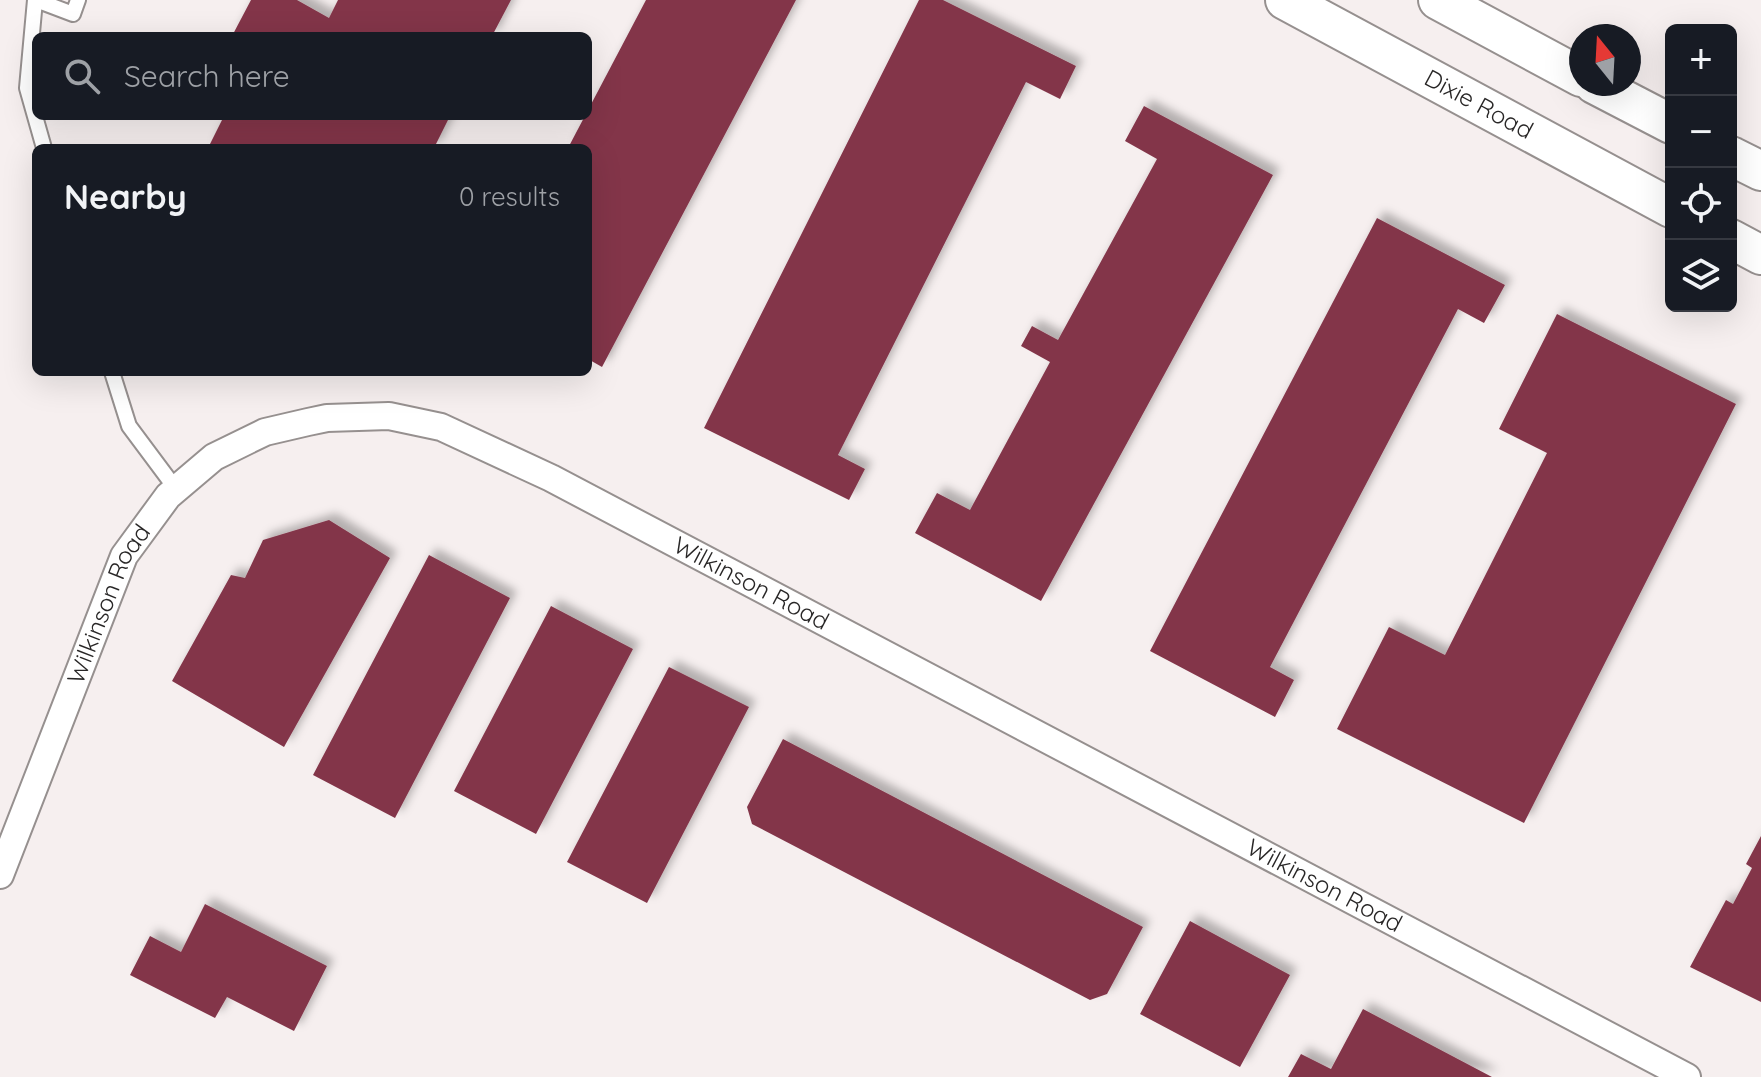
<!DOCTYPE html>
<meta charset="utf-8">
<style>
body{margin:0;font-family:Quicksand,sans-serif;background:#242831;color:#f1f3f6}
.controls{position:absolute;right:24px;top:24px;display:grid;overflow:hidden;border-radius:12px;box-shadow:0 8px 32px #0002}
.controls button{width:72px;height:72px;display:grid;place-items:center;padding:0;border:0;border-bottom:2px solid #363941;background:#171b24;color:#f1f3f6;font:40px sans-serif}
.compass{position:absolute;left:1569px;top:24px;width:72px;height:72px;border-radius:50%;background:#171b24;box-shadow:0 8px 32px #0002;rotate:342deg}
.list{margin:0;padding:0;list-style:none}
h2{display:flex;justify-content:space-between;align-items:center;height:104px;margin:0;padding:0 32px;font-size:34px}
h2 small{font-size:26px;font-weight:400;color:#9ea1a6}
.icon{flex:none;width:44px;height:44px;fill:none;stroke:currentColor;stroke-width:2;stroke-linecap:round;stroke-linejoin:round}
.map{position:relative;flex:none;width:1761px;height:1077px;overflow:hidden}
.search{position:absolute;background:#171b24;box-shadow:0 8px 32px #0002;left:32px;top:32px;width:560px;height:88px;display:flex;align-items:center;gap:20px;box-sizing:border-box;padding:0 28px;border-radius:12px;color:#9ea1a6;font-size:30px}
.panel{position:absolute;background:#171b24;box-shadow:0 8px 32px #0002;left:32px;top:144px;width:560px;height:232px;border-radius:12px}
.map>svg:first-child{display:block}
</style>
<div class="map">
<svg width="1761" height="1077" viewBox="0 0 1761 1077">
<defs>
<filter id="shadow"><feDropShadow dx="7" dy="-7" stdDeviation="4" flood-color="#0004"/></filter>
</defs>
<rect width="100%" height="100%" fill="#f6efef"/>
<path fill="#83364a" filter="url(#shadow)" d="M251,0h46l32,18 9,-18h173l-19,36h-260z
M646,0h150l-194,367 -14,-8v-211h-20z
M919,0h24l133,66 -16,33 -34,-17 -188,373 27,14 -16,31 -145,-72z
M1144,106l129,69 -232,426 -126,-68 22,-40 33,17 80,-148 -29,-16 11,-20 26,14 99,-181 -32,-18z
M224,116h226l-16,32h-226z
M1377,218l128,67 -21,38 -26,-14 -188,358 24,13 -19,37 -125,-66z
M1557,314l179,90 -212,419 -187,-94 52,-102 56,28 102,-202 -48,-24z
M329,520l61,38 -106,189 -112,-66 59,-106 14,3 18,-38z
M429,555l81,43 -115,220 -82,-43z
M551,606l82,43 -97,185 -82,-43z
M669,667l80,40 -102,196 -80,-41z
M783,739l360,188 -36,67 -17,6 -338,-176 -5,-17z
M1761,836v166l-71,-35 36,-67 7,4 19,-36 -6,-4z
M205,904l122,62 -33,65 -67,-34 -12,21 -85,-43 20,-39 31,16z
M1190,921l100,54 -50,92 -100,-53z
M1363,1009l129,68h-204l13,-23 30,15z"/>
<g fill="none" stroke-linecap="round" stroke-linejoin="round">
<g stroke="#96908f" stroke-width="18">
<path id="lane" d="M35,0l-8,88 17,60
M36,0l37,14 5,-14
M112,372l17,54 47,63"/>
</g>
<g stroke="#96908f" stroke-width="30">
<g id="street">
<path id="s1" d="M0,875l124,-319 44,-60 46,-39 51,-25 43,-10 19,-4 62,-2 52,11 110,51 1136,599"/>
</g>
</g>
<g stroke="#96908f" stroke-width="42">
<g id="secondary">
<path id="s2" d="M1285,0l386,208"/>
<path d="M1438,0l143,77"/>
<path d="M1594,84l77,40"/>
<path d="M1731,156l30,15"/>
<path d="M1731,239l30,16"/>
</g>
</g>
<use href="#lane" stroke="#fff" stroke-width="14"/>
<use href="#street" stroke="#fff" stroke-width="26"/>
<use href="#secondary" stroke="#fff" stroke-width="38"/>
</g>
<g text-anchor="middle" stroke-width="8" stroke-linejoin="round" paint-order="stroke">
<g font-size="24" fill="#292727" stroke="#f6efef">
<text dy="8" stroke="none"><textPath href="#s2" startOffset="220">Dixie Road</textPath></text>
<text dy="8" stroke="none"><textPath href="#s1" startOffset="1060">Wilkinson Road</textPath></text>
<text dy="8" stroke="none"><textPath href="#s1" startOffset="292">Wilkinson Road</textPath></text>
<text dy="8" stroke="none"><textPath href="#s1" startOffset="1708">Wilkinson Road</textPath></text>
</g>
</g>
</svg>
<div class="controls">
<button>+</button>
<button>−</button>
<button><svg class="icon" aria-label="locate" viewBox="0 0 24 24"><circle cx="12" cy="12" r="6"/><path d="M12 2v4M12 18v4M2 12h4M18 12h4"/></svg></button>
<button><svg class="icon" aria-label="layers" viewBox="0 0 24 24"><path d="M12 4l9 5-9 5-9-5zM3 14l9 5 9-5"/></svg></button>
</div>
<svg class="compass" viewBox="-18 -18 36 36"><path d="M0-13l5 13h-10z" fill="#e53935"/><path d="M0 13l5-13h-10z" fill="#9ea1a6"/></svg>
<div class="search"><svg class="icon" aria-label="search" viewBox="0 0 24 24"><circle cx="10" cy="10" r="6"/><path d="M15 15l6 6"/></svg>Search here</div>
<section class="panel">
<h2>Nearby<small>0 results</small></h2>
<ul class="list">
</ul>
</section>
</div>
